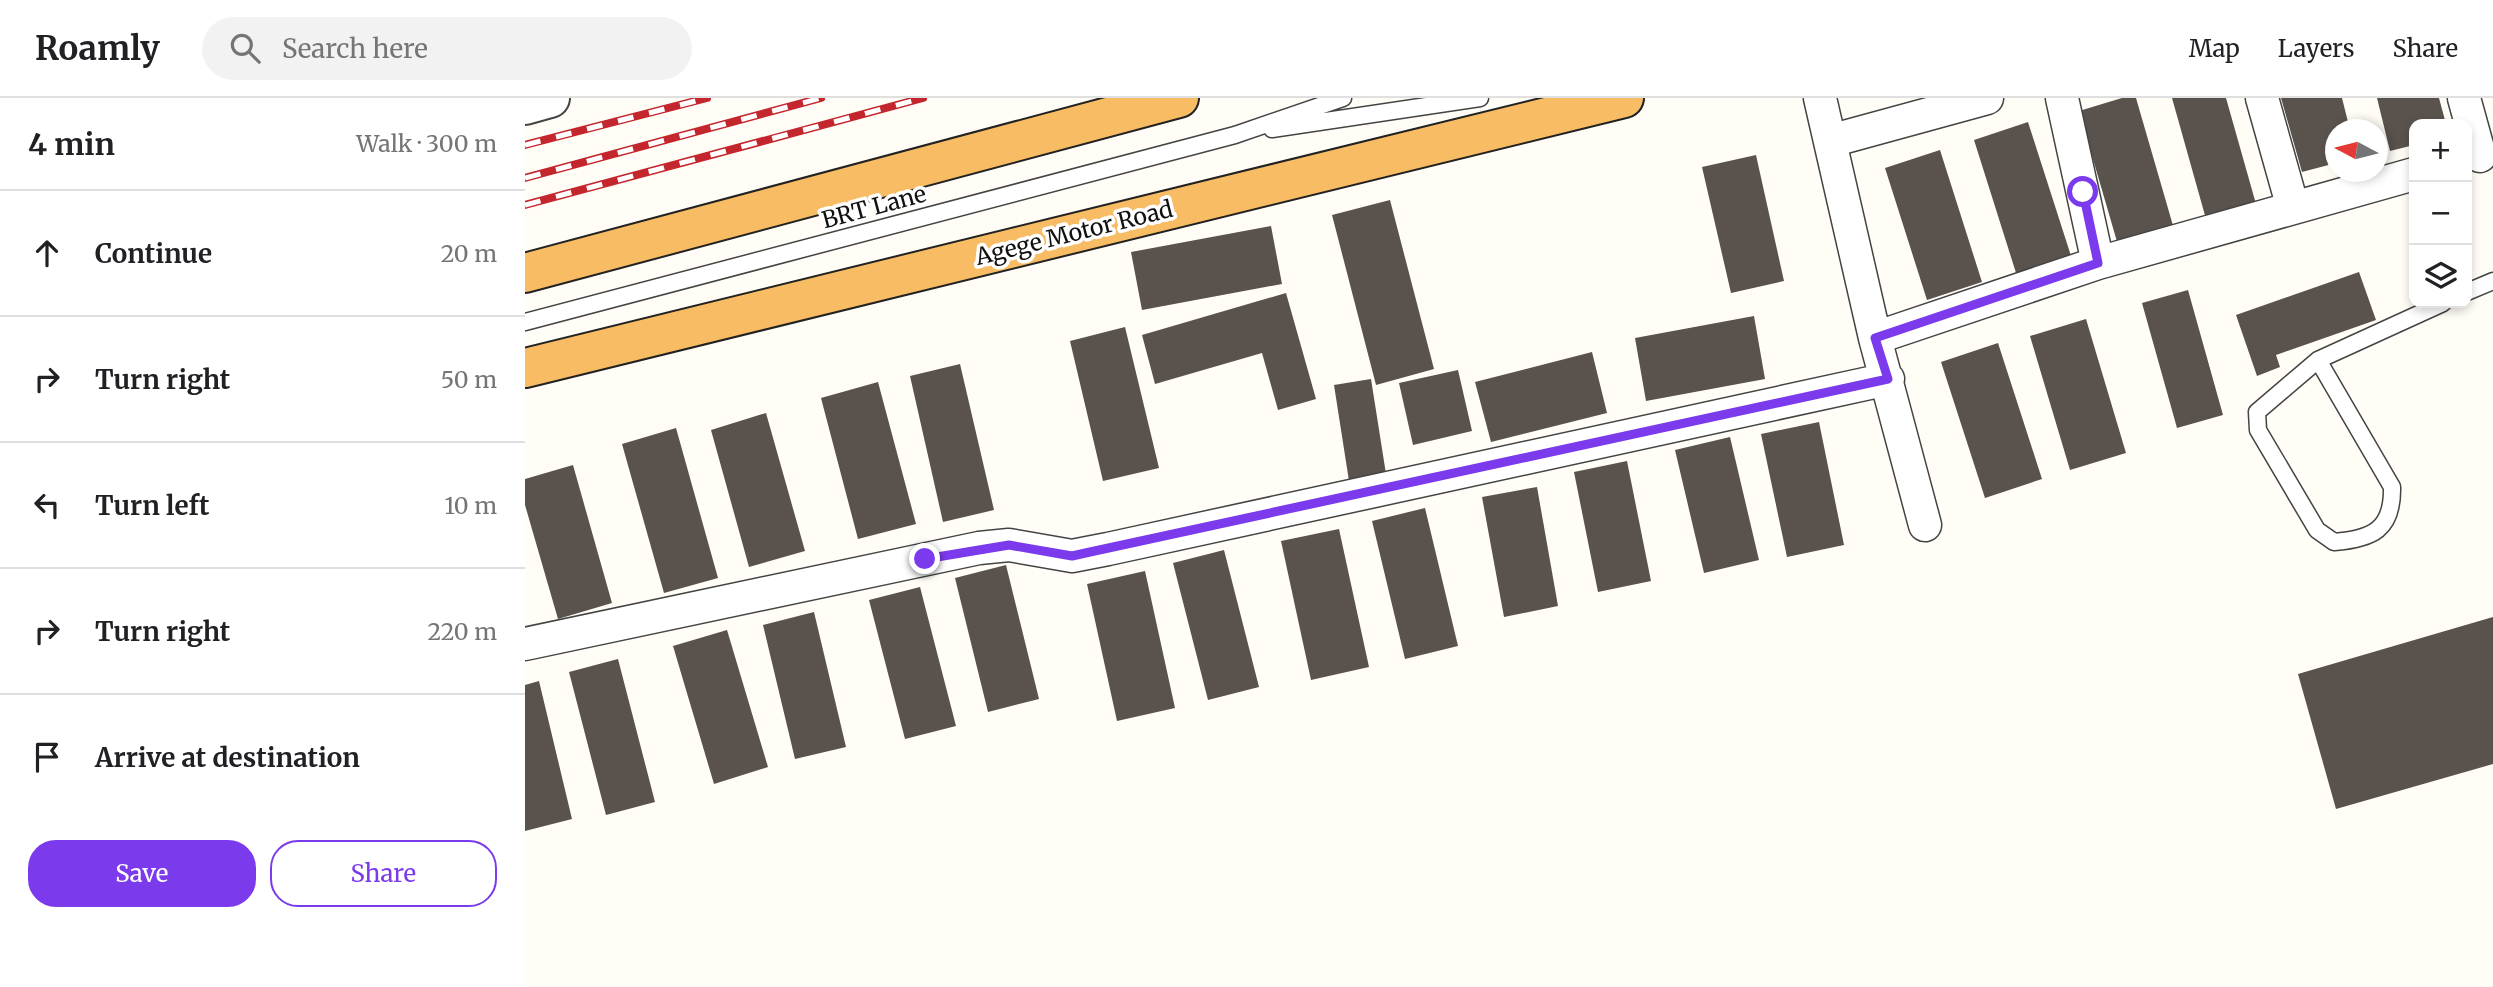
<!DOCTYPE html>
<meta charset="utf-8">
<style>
body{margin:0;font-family:Merriweather,serif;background:#f2f2f2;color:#202124}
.controls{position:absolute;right:21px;top:21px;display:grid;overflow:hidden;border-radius:14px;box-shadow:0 4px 10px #0003}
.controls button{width:63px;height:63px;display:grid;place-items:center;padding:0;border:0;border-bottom:2px solid #e0e0e0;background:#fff;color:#202124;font:35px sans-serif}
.compass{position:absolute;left:1800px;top:21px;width:63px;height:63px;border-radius:50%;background:#fff;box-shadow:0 4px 10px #0003;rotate:277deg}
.stop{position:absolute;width:21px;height:21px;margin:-16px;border:5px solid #7c3aed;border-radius:50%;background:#fff}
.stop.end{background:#7c3aed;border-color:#fff;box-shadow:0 2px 7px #0008}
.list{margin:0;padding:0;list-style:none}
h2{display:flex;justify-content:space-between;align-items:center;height:91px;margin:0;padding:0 28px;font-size:30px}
h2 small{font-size:23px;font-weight:400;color:#757577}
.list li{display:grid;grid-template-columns:46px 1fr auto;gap:21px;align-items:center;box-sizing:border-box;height:126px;padding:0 28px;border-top:2px solid #e0e0e0}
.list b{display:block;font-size:26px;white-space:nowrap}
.list em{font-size:23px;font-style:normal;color:#757577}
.actions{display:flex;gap:14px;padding:21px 28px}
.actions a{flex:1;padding:16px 0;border:2px solid #7c3aed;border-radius:28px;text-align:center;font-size:24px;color:#7c3aed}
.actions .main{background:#7c3aed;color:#fff}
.icon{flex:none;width:38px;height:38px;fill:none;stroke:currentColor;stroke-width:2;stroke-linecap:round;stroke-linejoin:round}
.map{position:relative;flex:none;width:1968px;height:889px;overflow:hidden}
header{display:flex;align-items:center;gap:42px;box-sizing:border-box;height:98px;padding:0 35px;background:#fff;border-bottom:2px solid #e0e0e0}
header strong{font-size:33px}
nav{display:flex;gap:38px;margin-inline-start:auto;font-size:24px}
.search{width:490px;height:63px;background:#f2f2f2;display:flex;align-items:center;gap:18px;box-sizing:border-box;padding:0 24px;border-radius:38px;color:#757577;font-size:26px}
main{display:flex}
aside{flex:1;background:#fff}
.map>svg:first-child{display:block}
</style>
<header>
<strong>Roamly</strong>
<div class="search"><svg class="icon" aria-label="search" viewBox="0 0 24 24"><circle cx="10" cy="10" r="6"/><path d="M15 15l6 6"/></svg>Search here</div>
<nav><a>Map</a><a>Layers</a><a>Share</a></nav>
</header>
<main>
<aside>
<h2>4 min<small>Walk · 300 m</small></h2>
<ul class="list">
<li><svg class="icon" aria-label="ahead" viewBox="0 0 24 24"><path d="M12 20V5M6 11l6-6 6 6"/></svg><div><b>Continue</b></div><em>20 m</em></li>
<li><svg class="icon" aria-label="right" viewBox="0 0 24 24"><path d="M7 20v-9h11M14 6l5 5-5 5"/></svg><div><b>Turn right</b></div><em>50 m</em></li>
<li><svg class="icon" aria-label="left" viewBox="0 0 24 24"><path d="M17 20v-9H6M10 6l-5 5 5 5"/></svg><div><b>Turn left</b></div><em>10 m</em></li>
<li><svg class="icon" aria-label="right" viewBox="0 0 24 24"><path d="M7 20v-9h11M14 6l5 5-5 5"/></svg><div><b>Turn right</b></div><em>220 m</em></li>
<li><svg class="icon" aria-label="arrive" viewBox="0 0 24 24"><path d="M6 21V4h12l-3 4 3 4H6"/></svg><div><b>Arrive at destination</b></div></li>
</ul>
<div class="actions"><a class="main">Save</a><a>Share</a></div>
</aside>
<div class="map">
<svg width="1968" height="889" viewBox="0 0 1968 889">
<rect width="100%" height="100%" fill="#fffdf5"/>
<path fill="#5a524d" d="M1597,0h14l38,131 -56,16 -39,-134z
M1647,0h54l30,106 -50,15z
M1756,0h61l8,32h-14v33l-34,9z
M1852,0h62l7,26h-32v21l-24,6z
M1503,24l44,137 -55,17 -43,-136z
M1415,52l42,132 -55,18 -42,-132z
M1231,57l28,126 -53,12 -29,-126z
M865,102l44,169 -58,16 -44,-170z
M746,128l11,58 -140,26 -11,-58z
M1834,174l17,48 -100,35 4,12 -23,9 -21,-61z
M1663,192l35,125 -46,13 -35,-125z
M761,195l30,106 -38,11 -16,-57 -107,31 -13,-49z
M1229,218l11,63 -119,22 -11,-63z
M1561,221l40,134 -56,17 -40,-134z
M600,229l34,141 -56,13 -33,-140z
M1473,245l44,136 -57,19 -44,-136z
M1067,254l15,61 -116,29 -16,-60z
M435,266l34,146 -51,12 -33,-146z
M933,272l14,61 -59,14 -14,-62z
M846,281l15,95 -37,7 -15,-96z
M353,284l38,142 -58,15 -37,-141z
M241,315l39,138 -56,16 -38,-137z
M1294,324l25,123 -57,12 -26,-123z
M151,330l42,150 -54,15 -42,-149z
M1205,339l29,123 -55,13 -29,-123z
M1102,363l24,120 -53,11 -24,-120z
M48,367l39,138 -54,16 -33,-114v-26z
M1012,389l21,119 -54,11 -22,-120z
M900,410l33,138 -53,13 -33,-138z
M814,431l30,138 -58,13 -30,-139z
M699,452l35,137 -51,13 -35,-137z
M481,467l33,134 -51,13 -33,-134z
M620,473l30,137 -58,13 -30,-137z
M395,489l36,139 -51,13 -36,-139z
M289,514l32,135 -51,12 -32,-134z
M1968,519v147l-157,45 -38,-135z
M202,532l41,137 -54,17 -41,-138z
M93,561l37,143 -49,13 -37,-143z
M14,583l33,138 -47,12v-146z"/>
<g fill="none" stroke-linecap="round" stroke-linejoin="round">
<g stroke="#444" stroke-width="19">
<path id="service" d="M747,31l208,-31
M1942,194l26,-11
M0,224l710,-187 108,-37
M1793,262l74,127c1,43 -20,52 -58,55l-17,-12 -59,-100 -1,-18 61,-52 125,-57"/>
</g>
<g stroke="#444" stroke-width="35">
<path id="minor" d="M1295,0l55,240 50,187
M1537,0l36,165
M1737,0l31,110
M1939,0l16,58
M1305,43l157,-43
M1350,240l223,-75 316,-89
M0,546l454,-96 30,-3 63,11 36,-7 780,-170"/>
</g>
<g stroke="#444" stroke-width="42">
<path id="tertiary" d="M0,7l25,-7"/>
</g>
<g stroke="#222" stroke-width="42">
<path id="trunk" d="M0,175l654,-175
M0,270l1099,-270"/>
</g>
<use href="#service" stroke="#fff" stroke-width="16"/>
<use href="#minor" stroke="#fff" stroke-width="32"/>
<use href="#tertiary" stroke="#fff" stroke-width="38"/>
<use href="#trunk" stroke="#f7bc64" stroke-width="38"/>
<g stroke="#c4262e" stroke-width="8">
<path id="rail" d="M0,47l182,-47
M0,80l296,-80
M0,107l398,-107"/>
</g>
<use href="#rail" stroke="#fff" stroke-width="5" stroke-dasharray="16" stroke-linecap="butt"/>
</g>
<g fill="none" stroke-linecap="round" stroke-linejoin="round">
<path stroke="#7c3aed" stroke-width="9" d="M400,461l84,-14 63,11 18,-4 798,-173 -13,-41 223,-75 -15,-71"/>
</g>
<g text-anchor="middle" stroke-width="7" stroke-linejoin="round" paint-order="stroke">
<g font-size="23" fill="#111" stroke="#fff">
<text transform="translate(349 109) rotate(-15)" y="8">BRT Lane</text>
<text transform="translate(549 135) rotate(-14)" y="8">Agege Motor Road</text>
</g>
</g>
</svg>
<div class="controls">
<button>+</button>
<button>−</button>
<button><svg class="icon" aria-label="layers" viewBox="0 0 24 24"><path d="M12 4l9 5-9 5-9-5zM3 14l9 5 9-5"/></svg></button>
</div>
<svg class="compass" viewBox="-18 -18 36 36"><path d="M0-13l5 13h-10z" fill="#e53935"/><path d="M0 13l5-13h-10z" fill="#757577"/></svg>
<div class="stop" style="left:1558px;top:94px"></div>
<div class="stop end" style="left:400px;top:461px"></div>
</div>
</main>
